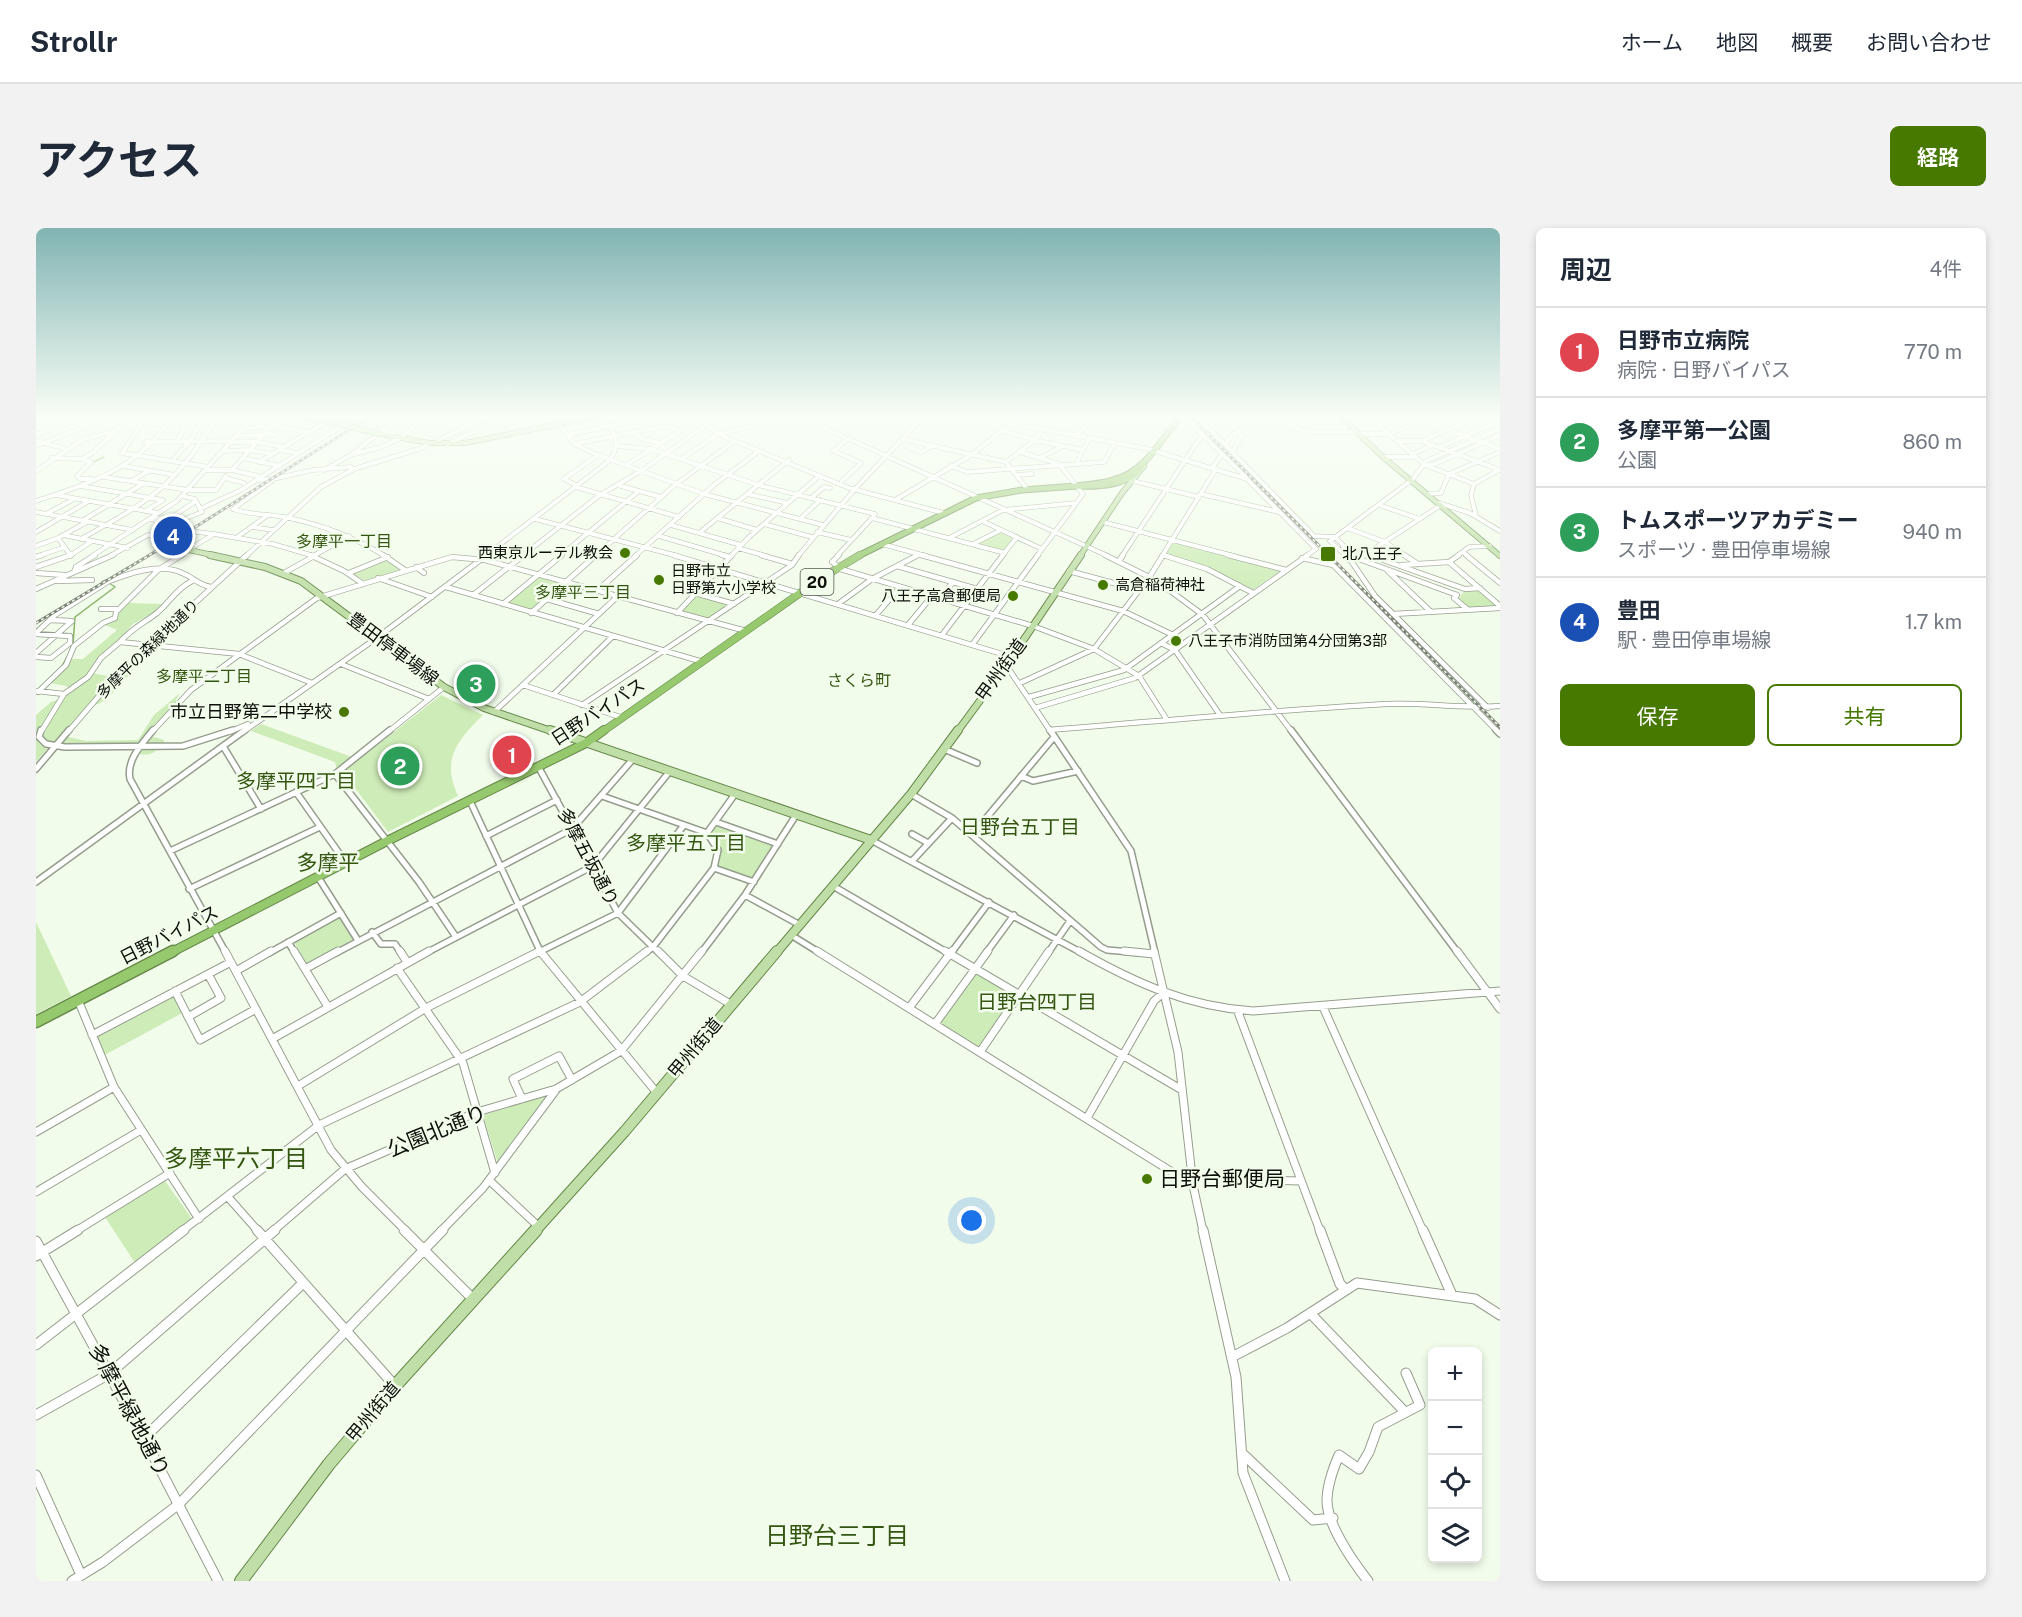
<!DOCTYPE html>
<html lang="ja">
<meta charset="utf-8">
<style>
body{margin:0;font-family:"Public Sans","Noto Sans JP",sans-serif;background:#f2f2f3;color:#1f2937}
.controls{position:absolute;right:18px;bottom:18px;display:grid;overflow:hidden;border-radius:9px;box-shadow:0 3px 9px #0003}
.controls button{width:54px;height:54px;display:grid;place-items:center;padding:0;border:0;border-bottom:2px solid #e0e1e3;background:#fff;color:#1f2937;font:30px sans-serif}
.you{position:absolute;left:936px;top:993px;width:21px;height:21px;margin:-15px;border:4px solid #fff;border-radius:50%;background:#1a73e8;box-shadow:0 0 0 9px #1a73e833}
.badge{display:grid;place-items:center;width:39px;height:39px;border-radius:50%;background:#477800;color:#fff;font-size:20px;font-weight:700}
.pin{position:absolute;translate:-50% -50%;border:3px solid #fff;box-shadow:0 2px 6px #0006}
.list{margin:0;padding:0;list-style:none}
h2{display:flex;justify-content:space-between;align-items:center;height:78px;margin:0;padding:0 24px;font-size:26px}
h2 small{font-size:20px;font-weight:400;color:#747a83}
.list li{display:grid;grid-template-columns:39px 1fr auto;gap:18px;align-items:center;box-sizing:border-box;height:90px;padding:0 24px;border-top:2px solid #e0e1e3}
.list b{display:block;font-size:22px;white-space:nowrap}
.list p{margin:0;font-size:20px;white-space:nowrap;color:#747a83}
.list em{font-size:20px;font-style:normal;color:#747a83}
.actions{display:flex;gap:12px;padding:18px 24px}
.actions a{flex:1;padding:14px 0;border:2px solid #477800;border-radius:9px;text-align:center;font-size:21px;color:#477800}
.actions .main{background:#477800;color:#fff}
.icon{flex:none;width:33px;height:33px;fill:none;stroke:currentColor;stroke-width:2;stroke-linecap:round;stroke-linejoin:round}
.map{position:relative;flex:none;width:1464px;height:1353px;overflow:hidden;border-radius:9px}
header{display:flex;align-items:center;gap:36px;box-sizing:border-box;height:84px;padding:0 30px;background:#fff;border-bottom:2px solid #e0e1e3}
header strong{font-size:28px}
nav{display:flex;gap:33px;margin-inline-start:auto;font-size:21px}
.intro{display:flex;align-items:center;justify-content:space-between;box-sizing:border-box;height:144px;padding:0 36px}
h1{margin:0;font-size:42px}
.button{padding:15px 27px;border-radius:9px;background:#477800;color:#fff;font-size:21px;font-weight:700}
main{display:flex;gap:36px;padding:0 36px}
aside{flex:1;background:#fff;border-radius:9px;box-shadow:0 3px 9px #0003}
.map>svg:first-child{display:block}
</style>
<header>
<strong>Strollr</strong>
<nav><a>ホーム</a><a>地図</a><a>概要</a><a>お問い合わせ</a></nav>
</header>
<div class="intro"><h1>アクセス</h1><a class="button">経路</a></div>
<main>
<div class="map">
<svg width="1464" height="1353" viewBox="0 0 1464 1353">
<rect width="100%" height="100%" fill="#f2fceb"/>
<path fill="#ceecb7" d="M965,302l16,7 -12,16 -32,-9z
M1138,314l107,28 -29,21 -28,-15 -58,-22z
M349,331l15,9 -1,3 -33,10 -14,-8z
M503,349l23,7 -31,27 -25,-7z
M1429,362h14l20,17 -30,1 -11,-9z
M662,367l31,10 -21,14 -28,-7z
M93,375l33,1 -7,8 -22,12 -43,49 19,3 -1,3h3l17,-12 4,3 -3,6 -16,10v7c-7,7 -15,13 -25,13l-24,30 22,5 52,-1 16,-25 26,-22 -4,7 6,4v3l-14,4 -20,24 16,5v3c-9,10 -13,13 -26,11l10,-10 -4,-3 -12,4 -70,-1v-3l-9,1 -17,20v-47l15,-13 13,-4 5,-10 -3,-2 -16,-3 22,-24h11l34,-29 -12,-5c10,-7 15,-14 24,-22z
M405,467l42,20c-26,26 -42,44 -25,81l-70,36 -45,-60z
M225,496l91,33 -15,13 -2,-8 -84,-31z
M680,594l62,22 -24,38 -40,-14 4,-18 -11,-17z
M304,689l14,22 -47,26 -13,-23z
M0,694l35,74 -35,18z
M939,741l44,25 -37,55 -45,-28z
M139,763l11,20 -85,46 -9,-22z
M514,867l-52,69 -15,-49z
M127,950l29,41 -57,44 -30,-46z"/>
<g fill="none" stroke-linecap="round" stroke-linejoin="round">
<path stroke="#87b363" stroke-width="1.5" d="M55,235l13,-6
M37,416l2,-27 40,-30 -6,-4
M26,438l5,-9"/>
<g stroke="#959e8e" stroke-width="5">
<path id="minor-far4" d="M10,188l40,9
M111,188l-25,37 86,14
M255,188l48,11
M339,188l-16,10 35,8
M493,188l30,8 15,20 24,11 106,39 119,31
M660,188l22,18 131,54 95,25
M769,188l26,15 277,125
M935,188l177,33 99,30 69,70 -10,7
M1088,188l47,11
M1147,188l64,62
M1161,188l117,120 20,1
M1347,188l-6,3 -1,4 49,42 49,19
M1373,188l91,33
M1439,188l22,8
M154,189l13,-1
M1212,190l64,14h44
M73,193l13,-5
M462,193l3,4 34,-7
M106,197l45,-3
M235,197l36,7
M0,199l11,3
M1256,199l6,-11
M206,200l28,-1
M1174,200l9,-12
M968,203l31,9
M599,204l7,7 18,4
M228,205l10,2 10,-7
M1323,206h30l43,-18
M0,207l49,-19
M531,207l90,-19
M200,208l27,-1
M1040,208l19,-20
M866,211l104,23 21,27
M402,212l46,-21 10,4
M998,212l49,10
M0,213l28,7
M141,213l14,-25
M1362,213h24l58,-25
M1386,213l78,29
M110,214l85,-1
M194,214h27l27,5
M411,216l62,-28
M538,216l90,-18 16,4
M1189,217l8,-11 5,-1 11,-16
M0,218l77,-30
M582,218l33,3 107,36 117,29 -3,4
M872,219l14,5 10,-7
M1404,219l55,-24
M243,222l20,3
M187,223l27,-1 22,4
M984,224l39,12 24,30 -46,62
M1196,224l10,-16 -4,-3
M319,226l26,-7 18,-8 26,-23
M1376,226l21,-9
M1348,229h31
M15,230l31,1 9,3 -14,14 3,3h12
M207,230l37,8
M1004,230l23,-12
M46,231l12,-7 36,-35 -2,-1
M645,231l37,-25 79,-18
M136,233l18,-20 9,-16
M223,234l63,-38
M970,234l29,-22 6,-10
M1040,236l13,-26
M590,237l78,-49
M1390,237l9,-1 65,-29
M87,238l52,9
M915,238l16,6 137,-10 11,-19
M1176,240l10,-14
M170,242h26l30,7
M196,242l48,-54
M288,242l27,-15 50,-39
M0,243l48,-32 32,-8
M980,247l16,-1
M68,249l84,13h28l10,-14
M189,250l19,5
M222,252l15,-1 40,-9 38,-3
M95,253l18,-10
M806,253l19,-18 -27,-12 13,-12
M1097,253l66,16
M581,257l44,12
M45,258l82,14 -17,11
M542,258l-14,-7 34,-24
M540,259l103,30
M711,266l41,9
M1165,266l78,18
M1391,266l14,-1 8,-19 51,-22
M20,267l102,18
M146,268l13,3 7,13 -20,8
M775,270l13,-11 6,1
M859,272l78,-46 46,-38
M0,273c55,-18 104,-33 136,-85
M1403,275l31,10 30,18
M1343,277l41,14
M164,281l41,-19 116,-74
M197,281c17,6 34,5 51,8 36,7 70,20 101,39
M197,281l39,-28
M0,284l97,18
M10,286l28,-15
M1440,288l-5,-21 3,-11 25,-14
M135,289l11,3 -9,4 -22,-5z
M136,289l24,-16
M681,290l40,12
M836,290l133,35
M499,291l143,37
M764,291l20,-19
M46,293l62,-38
M946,293l60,28
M1067,294l131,34
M728,296l48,13
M635,297l70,20
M216,299l21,3
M1311,300l38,14 21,14
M0,304l53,-31
M781,304l34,8
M663,305l90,-73
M178,306l59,10 41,12
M27,307l65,13
M623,308l68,20
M1299,309l7,7 5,12
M22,310l13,18
M200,310l32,-23
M913,310l54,-28 73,-7
M45,311c68,-38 96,-53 136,-123
M1294,313l83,-62 13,-18 74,-32
M1294,313l16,15
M846,316l44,12
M937,316l28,-14
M0,318l22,-8 29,-16
M1308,318l21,9
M702,320l28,8
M1427,324l5,4
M1331,326l6,2
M35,327l21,-14
M1127,327l4,1
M2,328l27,-9
M56,328l85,-55 77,-85
M74,328l38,-21 6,1 21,-12
M143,328l35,-22 -17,-2
M210,328l75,-69 33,-18 68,-21 7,-5
M277,328l36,-20
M449,328l124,-95c14,-19 5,-30 -9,-45
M486,328l78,-61 41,-24 65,-46
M524,328l79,-65
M559,328l81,-72 59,-43
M599,328l79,-71 45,-34
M695,328l18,-19 70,-61
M762,328l57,-67 69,-73
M801,328l35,-38
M879,328l4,-2
M966,328l15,-19
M1086,328l80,-121
M1126,328l54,-87
M1327,328l78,-51
M1421,328l12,-9 21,-1"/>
</g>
<g stroke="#959e8e" stroke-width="6">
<path id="minor-far3" d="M274,327l34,16 18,12
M347,327l22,15
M637,327l339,102
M686,327l7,2
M725,327l31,9
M803,327l-7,7 7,5
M885,327l202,56 50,24
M1069,327l52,26 46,34 89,117
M1127,327l44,14 46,24
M1192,327l58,15
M1311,327l28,41 113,112
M1333,327l96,34 15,-1
M1368,327l14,9
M1430,327l34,28
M0,329l6,-2
M1266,330l31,7 165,167
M1323,331l98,36
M1313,332l10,-1 6,-4
M1083,333l4,-6
M1413,334l51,44
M1366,337l47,-3 10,-7
M861,338l80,23
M0,339l35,-12
M380,339l8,6
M801,340l196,58 61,23 45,27 28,44
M1033,343l70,19
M1352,343l43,41
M38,344l2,-5 19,-12
M0,345l28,2
M248,345l32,-18
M313,345l39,-16
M342,350l54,19
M21,353l35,-1
M917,354l-7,9 25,7
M68,355c23,-9 54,-21 78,-10 11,4 16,12 29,14
M410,359l257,75
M0,361l77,-34
M561,363l40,-36
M659,365l39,11
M437,367l51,-40
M1421,367l-3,3 13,11
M511,371l52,15
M467,376l59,-49
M802,376l34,-25 46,-24
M65,381h18
M495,385l65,-58
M641,385l55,-58
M1357,386l107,-6
M840,387l24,-28
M872,397l24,-29
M0,405l19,-18 54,-34
M0,406l34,2v7l-19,15 -15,-1
M906,407l61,-80
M84,414c11,-13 24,-19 37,-29 13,-11 19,-24 35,-32
M1125,415l14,7 45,65
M936,417l66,-90
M0,425l36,-32 -22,-1
M305,436l88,35
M970,437l45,67
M984,455l74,-34 56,-73 13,-21
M487,457l100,33
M1,463l27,3
M2,464l28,-27 8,-19 29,-23 12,-5 1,-6 42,-42 24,-15
M517,467l60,-59
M993,469l95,-27 116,-84
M546,477l210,-140 7,-10
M999,480l100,-30 173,-123
M458,484l124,-116
M1013,502c112,-9 224,-20 337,-26 38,-2 76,5 114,2
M5,504l23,-38 24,-17 13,-19 19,-16 119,12 73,29
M32,504l49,-57 130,-120
M116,504l39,-42 126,-92 135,-41 33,3 261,71
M193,504l19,-8
M207,504l135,-95 109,-82
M352,504l56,-45"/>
</g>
<g stroke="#959e8e" stroke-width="8">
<path id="minor-far2" d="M5,502l-2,7 7,7 19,3 118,-1 50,-16
M117,502c-11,14 -27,30 -23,49l96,174
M1014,502l81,121 24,102
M1255,502l167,223
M1460,502l4,4
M187,518l38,63
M908,521l33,14
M503,540l79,145 41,40
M0,541l33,-39
M299,546l84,108 37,55
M985,548l12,5 45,-10
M260,564l50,71
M875,566l41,24 149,129 6,3 35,3
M566,568l105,37 11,17 -4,18 -61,79 -8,6
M434,573l71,152
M680,594l62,22
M671,605l28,-39
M876,606l16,9
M936,607l82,-98
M450,608l71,-36
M835,612l211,113
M134,623l165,-77 55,-44
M877,632l39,-42
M678,640l40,14
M282,649l39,62
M0,654l209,-152
M797,658l115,67
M153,661l131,-62
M709,667l55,30
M336,704l9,12h14l6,9
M755,707l29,18
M252,714l7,11
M233,725l72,-40
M300,725l236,-124 61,-70
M390,725l167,-87 77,-95
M501,725l81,-40 66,-88
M665,725l44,-58 51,-80
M915,725l38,-51
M950,725l28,-38
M1012,725l22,-32"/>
</g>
<g stroke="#959e8e" stroke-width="9">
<path id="minor-far1" d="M189,723l106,199 31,37 44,44
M258,723l34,56
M364,723l7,11
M504,723l117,142
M622,723l25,25 49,29
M781,723l376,234
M909,723l237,139
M1043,723c56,32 110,56 174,60l247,-20
M1088,723l30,3
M1118,723l24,101 15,133 10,46
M1421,723l43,58
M361,740l66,95 32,110
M269,741l33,-18
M200,743l35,-20
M139,763l25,49 56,-31
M42,772l36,87 85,132
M1287,779l100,224
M873,780l43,-57
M1202,784l82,219
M152,789l33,-19 -13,-24
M899,796l53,-73
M56,807l139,-73
M236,811l157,-88
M944,824l69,-101
M262,858l128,-78 114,-57
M486,871l-9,-20 46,-23 13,24
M1051,890l67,-117 9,-8
M0,904l78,-45
M1226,952l39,1
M454,953l48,45
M0,964l105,-62
M192,969l30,34
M40,1003l94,-58
M146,1003l137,-106 261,-123 67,-51
M237,1003l72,-62 132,-57 79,-23 65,-38 81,-100
M405,1003l42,-43 73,-98"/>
</g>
<g stroke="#959e8e" stroke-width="11">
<path id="minor" d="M221,1002l138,156
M368,1002l69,69
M1167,1002l33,147 7,96 42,108
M1284,1002l20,54 5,5
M1387,1002l29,65
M0,1013l108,197 74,143
M0,1028l42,-26
M1274,1085l95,99
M0,1117l148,-115
M1196,1129l55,-29 70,-45 118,16 25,16
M0,1187l73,-41 166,-144
M108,1210l159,-155
M1207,1226l70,66 20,-2
M0,1247l45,100
M36,1353l31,-19 76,-58 264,-274
M1332,1353c-14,-18 -41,-56 -41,-80 0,-16 6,-32 12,-46l20,14 10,-17 9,-25 42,-22 -14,-32"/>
</g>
<g stroke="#66884a" stroke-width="6">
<path id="major-far4" d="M1304,188l43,41 117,99
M345,206l48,9h36l134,-27
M152,317l4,2c-5,5 -9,5 -15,3z
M153,322l28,6
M1044,328l42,-63 22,-27"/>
</g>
<g stroke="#66884a" stroke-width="8">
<path id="major-far3" d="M174,327l55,12 36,14 143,106 40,21 70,24
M921,504l55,-75 69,-102"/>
</g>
<g stroke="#66884a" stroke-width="10">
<path id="major-far2" d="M514,502l321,110
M740,725l135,-159 47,-64"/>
</g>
<g stroke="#66884a" stroke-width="12">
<path id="major-far1" d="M499,1003l90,-100 152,-180"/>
</g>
<g stroke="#66884a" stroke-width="14">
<path id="major" d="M205,1353l88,-117 66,-78 141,-156"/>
</g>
<g stroke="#66884a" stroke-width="7">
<path id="highway-far3" d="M1108,235c-12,23 -45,24 -68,23 12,-2 25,-2 37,-6 32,-8 48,-40 67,-64
M822,328l118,-58 46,-8 54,-4"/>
</g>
<g stroke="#66884a" stroke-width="8">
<path id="highway-far2" d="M566,504l221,-155 37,-22"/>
</g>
<g stroke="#66884a" stroke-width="10">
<path id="highway-far1" d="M134,725l217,-112 199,-98 18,-13"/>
</g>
<g stroke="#66884a" stroke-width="13">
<path id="highway" d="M0,794l137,-71"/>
</g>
<use href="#minor-far4" stroke="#fff" stroke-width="4"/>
<use href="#minor-far3" stroke="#fff" stroke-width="4.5"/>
<use href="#minor-far2" stroke="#fff" stroke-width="5"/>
<use href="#minor-far1" stroke="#fff" stroke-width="7"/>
<use href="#minor" stroke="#fff" stroke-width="9"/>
<use href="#major-far4" stroke="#c0dea7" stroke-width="4.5"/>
<use href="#major-far3" stroke="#c0dea7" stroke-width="6"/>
<use href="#major-far2" stroke="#c0dea7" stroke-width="8"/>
<use href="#major-far1" stroke="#c0dea7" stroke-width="10"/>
<use href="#major" stroke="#c0dea7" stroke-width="12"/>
<use href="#highway-far3" stroke="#96c86d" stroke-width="5"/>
<use href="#highway-far2" stroke="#96c86d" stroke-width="7"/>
<use href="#highway-far1" stroke="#96c86d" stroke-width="8"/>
<use href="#highway" stroke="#96c86d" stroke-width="10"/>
<g stroke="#7a8075" stroke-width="3">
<path id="rail" d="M1154,188l310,311
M0,395l142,-85 193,-122"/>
</g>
<use href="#rail" stroke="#f2fceb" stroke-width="1.5" stroke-dasharray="3" stroke-linecap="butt"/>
<g stroke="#66884a" stroke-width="6" stroke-linecap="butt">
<path id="major-bridge" d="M265,188l80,18"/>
</g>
<use href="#major-bridge" stroke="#c0dea7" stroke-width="4.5"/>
</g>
<linearGradient id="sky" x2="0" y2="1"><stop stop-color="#81b4b3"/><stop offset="0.5" stop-color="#f9fef6"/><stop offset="1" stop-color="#f9fef6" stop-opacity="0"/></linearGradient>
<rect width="1464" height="377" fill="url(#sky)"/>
<g fill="#477800" stroke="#f2fceb" stroke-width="2">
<circle cx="589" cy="325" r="6"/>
<rect x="1284" y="318" width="16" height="16" rx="3"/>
<circle cx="623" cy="352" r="6"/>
<circle cx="1067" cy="357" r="6"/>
<circle cx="977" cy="368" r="6"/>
<circle cx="1140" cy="413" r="6"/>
<circle cx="308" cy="484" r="6"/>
<circle cx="1111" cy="951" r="6"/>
</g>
<g text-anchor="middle" stroke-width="5" stroke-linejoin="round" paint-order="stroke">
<g font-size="15" fill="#0d100a" stroke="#f2fceb" text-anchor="start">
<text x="577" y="330" text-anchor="end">西東京ルーテル教会</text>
<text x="1306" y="331">北八王子</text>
<text x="635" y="348">日野市立<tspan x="635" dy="17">日野第六小学校</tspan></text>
<text x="1079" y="362">高倉稲荷神社</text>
<text x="965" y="373" text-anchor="end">八王子高倉郵便局</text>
<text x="1152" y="418">八王子市消防団第4分団第3部</text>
</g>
<g font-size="15" fill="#0d100a" stroke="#f2fceb">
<text transform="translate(112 421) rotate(-44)" y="5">多摩平の森緑地通り</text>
</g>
<g font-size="16" fill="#355513" stroke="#f2fceb">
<text x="308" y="319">多摩平一丁目</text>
<text x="547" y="370">多摩平三丁目</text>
<text x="168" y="454">多摩平二丁目</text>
<text x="823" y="458">さくら町</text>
</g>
<rect fill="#f2fceb" stroke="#52574e" stroke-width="1.5" x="764.5" y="341" width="33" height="26" rx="4.5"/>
<g font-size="16" font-weight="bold" fill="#0d100a">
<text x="781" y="360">20</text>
</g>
<g font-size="18" fill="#0d100a" stroke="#f2fceb">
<text transform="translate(357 421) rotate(37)" y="6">豊田停車場線</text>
<text transform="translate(965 442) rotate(-54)" y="6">甲州街道</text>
<text transform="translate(562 484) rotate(-33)" y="6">日野バイパス</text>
<text transform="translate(552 629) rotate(62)" y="6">多摩五坂通り</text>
<text transform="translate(133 707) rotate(-27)" y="6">日野バイパス</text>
<text transform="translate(659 820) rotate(-50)" y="6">甲州街道</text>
<text transform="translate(337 1184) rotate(-50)" y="6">甲州街道</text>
</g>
<g font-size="18" fill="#0d100a" stroke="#f2fceb" text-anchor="end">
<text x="296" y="490">市立日野第二中学校</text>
</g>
<g font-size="20" fill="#355513" stroke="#f2fceb">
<text x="260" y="560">多摩平四丁目</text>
<text x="984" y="606">日野台五丁目</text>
<text x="650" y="622">多摩平五丁目</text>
<text x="1001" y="781">日野台四丁目</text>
</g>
<g font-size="21" fill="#355513" stroke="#f2fceb">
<text x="292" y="642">多摩平</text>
</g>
<g font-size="21" fill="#0d100a" stroke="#f2fceb">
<text transform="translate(401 903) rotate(-22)" y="7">公園北通り</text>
<text transform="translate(93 1182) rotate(62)" y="7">多摩平緑地通り</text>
</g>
<g font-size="21" fill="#0d100a" stroke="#f2fceb" text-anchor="start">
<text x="1123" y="958">日野台郵便局</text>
</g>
<g font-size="24" fill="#355513" stroke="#f2fceb">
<text x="200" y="939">多摩平六丁目</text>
<text x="801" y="1316">日野台三丁目</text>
</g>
</g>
</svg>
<div class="controls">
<button>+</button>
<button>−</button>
<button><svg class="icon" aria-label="locate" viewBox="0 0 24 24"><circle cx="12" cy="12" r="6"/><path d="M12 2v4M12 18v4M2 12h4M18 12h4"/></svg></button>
<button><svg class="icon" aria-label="layers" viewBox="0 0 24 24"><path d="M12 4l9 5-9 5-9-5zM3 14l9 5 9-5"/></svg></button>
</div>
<div class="you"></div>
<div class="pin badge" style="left:476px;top:527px;background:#e0444e">1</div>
<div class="pin badge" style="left:364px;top:538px;background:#2e9e5b">2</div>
<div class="pin badge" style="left:440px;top:456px;background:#2e9e5b">3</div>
<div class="pin badge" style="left:137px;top:308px;background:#1a4fb4">4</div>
</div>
<aside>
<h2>周辺<small>4件</small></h2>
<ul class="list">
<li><span class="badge" style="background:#e0444e">1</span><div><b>日野市立病院</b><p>病院 · 日野バイパス</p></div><em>770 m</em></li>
<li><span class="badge" style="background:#2e9e5b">2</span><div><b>多摩平第一公園</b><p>公園</p></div><em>860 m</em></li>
<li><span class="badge" style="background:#2e9e5b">3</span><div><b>トムスポーツアカデミー</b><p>スポーツ · 豊田停車場線</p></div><em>940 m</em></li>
<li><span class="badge" style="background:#1a4fb4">4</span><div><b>豊田</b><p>駅 · 豊田停車場線</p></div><em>1.7 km</em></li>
</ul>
<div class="actions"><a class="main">保存</a><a>共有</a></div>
</aside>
</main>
